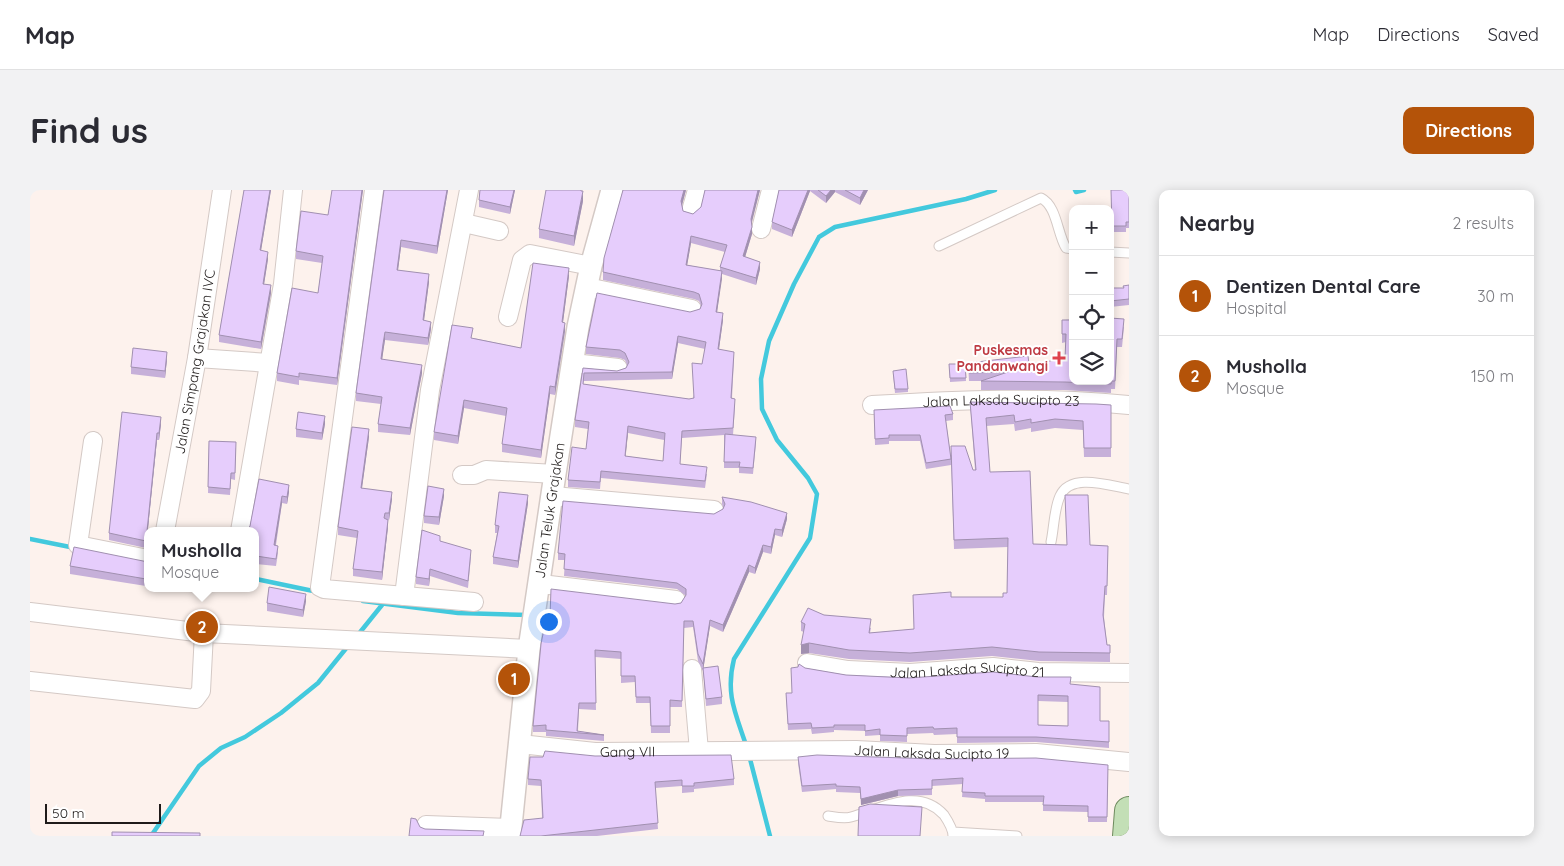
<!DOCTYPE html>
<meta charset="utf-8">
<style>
body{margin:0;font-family:Quicksand,sans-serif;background:#f2f2f3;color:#2b2b33}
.controls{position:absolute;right:15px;top:15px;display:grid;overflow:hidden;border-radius:10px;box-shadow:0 2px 12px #0003}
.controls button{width:45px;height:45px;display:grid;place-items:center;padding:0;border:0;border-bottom:1px solid #e1e1e2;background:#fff;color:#2b2b33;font:25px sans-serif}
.scale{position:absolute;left:15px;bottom:12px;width:116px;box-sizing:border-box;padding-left:5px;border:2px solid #1f1b1a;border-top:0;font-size:14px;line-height:18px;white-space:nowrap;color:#1f1b1a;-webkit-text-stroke:4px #fff;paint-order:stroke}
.you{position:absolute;left:518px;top:431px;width:18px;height:18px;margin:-12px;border:4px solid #fff;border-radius:50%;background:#1a73e8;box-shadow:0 0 0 8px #1a73e833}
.badge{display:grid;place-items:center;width:32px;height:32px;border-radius:50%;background:#b45309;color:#fff;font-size:16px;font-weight:700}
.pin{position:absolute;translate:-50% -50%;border:2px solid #fff;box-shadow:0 1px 5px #0006}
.popup{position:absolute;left:114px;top:337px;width:115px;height:65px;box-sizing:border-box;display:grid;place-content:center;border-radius:10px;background:#fff;filter:drop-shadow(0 1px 4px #0005);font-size:16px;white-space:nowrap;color:#7c7c81}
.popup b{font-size:19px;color:#2b2b33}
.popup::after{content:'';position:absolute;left:50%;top:100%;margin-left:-10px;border:10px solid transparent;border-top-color:#fff}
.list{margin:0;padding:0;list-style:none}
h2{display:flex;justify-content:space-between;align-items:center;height:65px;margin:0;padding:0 20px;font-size:21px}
h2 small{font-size:16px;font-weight:400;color:#7c7c81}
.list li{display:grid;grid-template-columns:32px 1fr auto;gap:15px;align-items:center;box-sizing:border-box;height:80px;padding:0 20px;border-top:1px solid #e1e1e2}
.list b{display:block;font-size:19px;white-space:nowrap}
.list p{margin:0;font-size:16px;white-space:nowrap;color:#7c7c81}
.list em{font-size:16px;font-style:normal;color:#7c7c81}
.icon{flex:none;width:28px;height:28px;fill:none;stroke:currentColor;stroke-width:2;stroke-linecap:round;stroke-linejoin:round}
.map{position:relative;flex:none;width:1099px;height:646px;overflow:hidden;border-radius:10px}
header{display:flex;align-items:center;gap:30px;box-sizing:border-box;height:70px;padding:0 25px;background:#fff;border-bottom:1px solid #e1e1e2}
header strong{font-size:24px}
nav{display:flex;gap:28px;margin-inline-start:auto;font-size:18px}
.intro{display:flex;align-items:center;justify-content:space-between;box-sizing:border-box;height:120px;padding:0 30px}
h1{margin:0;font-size:35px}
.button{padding:12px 22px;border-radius:10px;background:#b45309;color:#fff;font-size:18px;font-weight:700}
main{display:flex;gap:30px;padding:0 30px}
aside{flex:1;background:#fff;border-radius:10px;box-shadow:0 2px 12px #0003}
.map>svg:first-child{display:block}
</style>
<header>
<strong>Map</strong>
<nav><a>Map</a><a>Directions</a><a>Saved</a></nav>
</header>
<div class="intro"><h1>Find us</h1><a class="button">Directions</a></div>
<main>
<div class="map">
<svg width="1099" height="646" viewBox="0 0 1099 646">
<rect width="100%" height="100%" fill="#fdf2ed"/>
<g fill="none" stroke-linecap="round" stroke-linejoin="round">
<path stroke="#43c9dd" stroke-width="4.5" d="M1045,0l1,2 8,-2
M0,349l45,9
M226,389l62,13
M333,411l95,12 71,2
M327,446l25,-31
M717,558c-11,-34 -22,-53 -13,-89l76,-121 7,-44 -9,-16 -31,-38 -15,-31 -1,-30 8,-38 25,-57 25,-47 16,-10 131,-28 29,-9
M719,565l21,81
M121,646l48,-70 22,-18 24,-11 36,-24 37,-30 30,-37"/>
<g stroke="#d4c9c5" stroke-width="11">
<path id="service" d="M909,56l102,-48c16,8 16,35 25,50l7,1
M1080,62l19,1
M1021,352c3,-14 3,-33 9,-46 11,-24 50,-10 69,-7
M798,626c7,1 16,3 23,1 30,-8 67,-31 93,-2 4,6 9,14 9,21
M923,642l64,4"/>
</g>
<g stroke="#d4c9c5" stroke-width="20">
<g id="minor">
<path d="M344,0l-54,397 4,2 150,13"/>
<path d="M661,21l6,-21"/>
<path d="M434,33l35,8"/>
<path d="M731,39l10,-39"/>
<path d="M557,97l105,22"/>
<path d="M478,127l14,-57 8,-6 61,12"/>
<path d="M167,168l72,5"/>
<path d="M543,173l45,5"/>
<path id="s1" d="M842,215c86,-5 171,-9 257,0"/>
<path d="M63,251l-15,104 70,14"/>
<path d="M432,285h12l12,-5 69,4"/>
<path d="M523,306l161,14"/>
<path id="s2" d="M135,341l32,-173 25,-168"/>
<path d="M210,341l43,-247 10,-94"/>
<path d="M511,394l135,16"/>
<path d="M374,406l26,-206 39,-200"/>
<path d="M0,422l174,21 325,16"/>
<path id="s3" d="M777,473l41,7 62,3 83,-6 45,5 91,1"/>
<path d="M662,479l7,82"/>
<path d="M0,491l165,18 6,-8 3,-58"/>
<path id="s4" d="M490,554l75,8 261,-2 78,4 102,-1 93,9"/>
<path d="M396,635l85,3"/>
</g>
</g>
<g stroke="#d4c9c5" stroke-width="24">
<g id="tertiary">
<path id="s5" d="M480,646l19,-187 26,-175 23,-147 13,-61 21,-76"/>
</g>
</g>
<g stroke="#708c60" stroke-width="30">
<path id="primary" d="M1097,646l2,-25"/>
</g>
<use href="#service" stroke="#fff" stroke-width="9"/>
<use href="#minor" stroke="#fff" stroke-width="18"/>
<use href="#tertiary" stroke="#fff" stroke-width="21"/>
<use href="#primary" stroke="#c3dfb6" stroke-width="28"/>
</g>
<path fill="#c6b0d9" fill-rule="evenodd" d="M214,0h27l-10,60 7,9 -4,25 7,9 -10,56 -42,-7v-7z
M333,0l-26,195 -38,-5v5l-22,-4v-8l41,-80 4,-30 -26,-4v-8l32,-36z
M354,0h64l-11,64 -36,-7 -3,23 31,12 -5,38 7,9 -3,16 -43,-5 -2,12 -1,8 40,13 -12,62 -32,-3v-8l3,-20 -25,-3v-8z
M450,0h35l-5,24 -31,-7v-7z
M656,0l-4,15 1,6 10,3 8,-7 4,-17h55l-9,33 1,11 -7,23 15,12 -4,16 -34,-11 -5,39 6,7 -4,29 15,10 -2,39 3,8 -2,29 23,8 -3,31 -14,-1v-5h-15v-33l-42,3 -2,26 27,10 -2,14 -104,-10 -1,11 -32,-2v-7l18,-31 2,-20 -13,-2v-7l8,-52 34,3 9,-3 1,-3 -2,-5 -5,-2 -34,-4v-7l114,-38 1,-3 -2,-5 -5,-2 -91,-19v-8zM661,53l34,9 -5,15v4l-33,-6zM648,153l27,6 -3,15 -9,34 -4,1 -106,-15 1,-3 88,-2zM598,243l36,7 -1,21 -38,-5z
M749,0h89l-8,15 -25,-13 -9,11 -16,-12 -18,46 -20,-8v-7z
M1081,0h18v38h-3v4h-14z
M553,11l-9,45 -35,-8v-9z
M539,86l-6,46 2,9 -10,64 -5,-1 -9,64 -39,-6v-8l4,-28 -42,-8 -6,36 -24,-4v-8l39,-94 48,10z
M1099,95v20l-19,2v-19h14z
M1080,128l14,9 -2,20h-5l-2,42h-4v4l-46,-3h-84v-9h-12l-1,-18 61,1 36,-5 1,-17 -4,1v-23z
M137,169l-2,19 -34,-4v-7z
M919,174h16l1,17 -16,1z
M863,184l15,15v3l-13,1z
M940,212l141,3v52h-27l-1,-27 -28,-2 -24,4v-4l-16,3 -1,-7 -28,2 4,46 43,72 75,2 -1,49h-2l-1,22 3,28h3v17l-71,-1 -47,-5 -82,6 -61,-3 -40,-6 -8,1 3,-22 -3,-1v-9l23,-7 47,13 -1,5 44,-4 -1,-34 38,2h52l4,-4 1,-46 -54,2 -3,-94 22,15h2z
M844,220l79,4v6l-7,1 5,38v6l-25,4 -6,-28h-31v3l-14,1z
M131,234l-2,16h-2l-11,108 -37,-8v-7z
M295,234l-3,16 -26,-3v-8z
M339,247l-7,51 30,11 -3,21h-1v7l-6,53 -29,-4v-7l4,-31 -19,-3v-8z
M179,251l27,7 -1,32 -4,-1 -1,16 -22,-2z
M229,289l30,13 -2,12 -5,-1 -6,42 2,8 -2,13 -20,-2v-33l-6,-5z
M414,306l-5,29 -15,-2v-7z
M692,307l65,22 -5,18 -7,-2 -4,19 -8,-2 -8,22 -6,-2 -26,60 -13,-6 -7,45 -5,-10 -5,-34 -9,1 -2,79h-12v26h-19l-1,-30h-14l-1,-21 -14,1v-24l-26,-2 1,53 -17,-1 -1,22 26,4v6l-58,-5v-4h-13v-6l14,-96 134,-27 5,-7 -9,-7 -113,-13 1,-16h-7v-7l156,-39 9,-5v-2l-1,-3z
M498,313l-10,65 -25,-4v-7l4,-24h-2v-8z
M410,351l31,16 -3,31 -38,-12 -1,10 -13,-2v-7z
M118,372l-2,24 -76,-12v-8z
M276,411l-3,16 -36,-6v-8z
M673,478l19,29v7l-16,2z
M775,478l41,7 224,9 30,37 9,21v6l-73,-6 -79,1v-9l-23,1 -1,-2 -26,1v8l-27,-1v-6l-15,1v-5l-31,-1v2l-22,2 -1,-5 -23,1 -2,-37h6zM1008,511l30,1v24l-30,-1z
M768,567l310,8 -1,57h-19v-10l-45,-1v-9h-58v-3l-23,-2 1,-13 -31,2v9l-34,1 -37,9 -1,-12 -24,-1v-3l-34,3 -4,-29z
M498,589h206v6l-40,4v3l-12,1v-7l-27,2 3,41 -61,7h-77l22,-18 -1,-32 -13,-1z"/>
<path fill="#a190b0" d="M240,0h1l-11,67v-7z
M332,0h1l-26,195v-7z
M417,0h1l-11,64v-8z
M484,0h1l-5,24v-7z
M654,0h2l-5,19v-8z
M728,0h2l-9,36v-7z
M778,0h2v1l-18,46v-7z
M801,0h4v2l-9,11v-7z
M834,0h4l-8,15v-7z
M553,1v10l-9,45v-10z
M722,37v7l-9,30v-8z
M661,46v7l-5,29v-7z
M371,50v7l-4,31v-8z
M238,62v7l-5,32v-7z
M730,72v7l-4,16v-7z
M539,78v8l-7,54v-8z
M692,81v8l-6,40v-7z
M399,84v8l-6,46v-8z
M241,95v8l-10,56v-7z
M693,123v7l-5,36v-7z
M401,132v7l-3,16v-7z
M535,133v8l-10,64v-8z
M355,142v8l-4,27v-8z
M648,146v7l-6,36v-7z
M137,162v7l-2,19v-7z
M392,175v8l-12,62v-7z
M520,196v8l-9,64v-8z
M434,210v8l-6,36v-8z
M295,226v8l-3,16v-7z
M131,227v7l-2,16v-7z
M598,236v7l-3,30v-7z
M339,239v8l-8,58v-7z
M127,243v7l-11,108v-7z
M259,295v7l-2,12v-7z
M414,299v7l-5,29v-8z
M362,302v7l-3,21v-7z
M498,305v8l-10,65v-7z
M252,306v7l-8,50v-8z
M757,323v6l-5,18v-7z
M358,330v7l-6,53v-8z
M745,339v6l-4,19v-7z
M733,355v7l-8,22v-6z
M719,375v7l-26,60v-7z
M118,377v8l-2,11v-7z
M400,379v7l-1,10v-7z
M276,404v7l-3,16v-7z
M680,430v6l-7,45v-7z
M779,453v10l-8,1v-9z
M868,600v6l-37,9v-6z"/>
<path fill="#e6cdfc" stroke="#a190b0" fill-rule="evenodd" d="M214,0h26l-10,60 8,2 -5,32 8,1 -10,57 -42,-7z
M302,0h30l-25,188 -38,-5v4l-22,-4 15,-85 26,5 5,-37 -27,-5 5,-40 27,4z
M354,0h63l-10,56 -36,-6 -4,30 32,4 -6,46 8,2 -3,16 -43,-6 -2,12 -2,15 41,6 -12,63 -32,-4 4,-27 -26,-4z
M450,0h34l-4,17 -31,-7z
M516,0h35v1h2l-9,45 -35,-7z
M593,0h61l-3,11 2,10 10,3 8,-7 4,-17h53l-7,29 1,8 -9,29 17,6 -4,16 -36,-11 7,-22 -36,-9 -5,29 36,6 -6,41 7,1 -5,36 16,3 -3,46 4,1 -2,29 -51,3 -2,33 27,3 -2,14 -104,-10 -1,11 -32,-2 4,-33 14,2 3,-27 -14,-2 8,-52 34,3 9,-3 3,-6 -4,-9 -5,-3 -34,-3 11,-54 93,19 10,-3 2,-5 -3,-10 -5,-2 -91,-20 1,-14zM648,146l28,6 -4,22 -10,-1 2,35 -5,1 -106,-15 1,-11 88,-1zM598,236l37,7 -2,28 -38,-5z
M749,0h29l-16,40 -20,-8z
M788,0h13l-5,6z
M815,0h19l-4,8z
M1081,0h18v32h-3v4h-14z
M503,73l36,5 -7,54 3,1 -10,64 -5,-1 -9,64 -39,-6 5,-36 -43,-8 -6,36 -24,-4 18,-107 21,3 -2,10 50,10z
M1099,95v14l-19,2v-13h14l-1,-2z
M1080,128l14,1 -2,20h-5l-2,42h-4v3l-46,-2 -84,-1 27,-9 -39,1 -1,-10 60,-7 1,8 36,-5 1,-25h-4v-14h11v61h37z
M103,158l34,4 -2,19 -34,-4z
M919,174h16l1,14h-16z
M876,179l2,20h-13l-2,-18z
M940,212l126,2 15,1v43h-27l-1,-27 -28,-2 -24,4v-4l-16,3 -1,-7 -28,3 4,54 40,-1 3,73 34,1 -2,-50h23l2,50 18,1 -1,40h-2l-2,29 4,30h3v8l-71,-1 -47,-5 -82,6 -61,-3 -40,-7 -8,2 4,-21 -4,-2 7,-14 16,7 47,4 -2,14 45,-4 -1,-34 38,-3v5h52v-4h4l1,-55 -54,2 -3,-94h14l8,24h3z
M920,216l3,8 -8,1 6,44 -25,4 -6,-28h-31v3l-14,1 -1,-29z
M92,222l39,5 -2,16h-2l-11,108 -37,-8z
M268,222l27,4 -3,17 -26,-4z
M322,237l17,2 -8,59 31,4 -3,21h-4l-1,5 4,2 -6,52 -29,-3 5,-38 -20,-4z
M695,244l31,3 -3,31 -14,-1 1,-5h-16z
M179,251l27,1 -1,31h-4l-1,16 -22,-2z
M229,289l30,6 -2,12 -5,-1 -8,49 4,1 -2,13 -20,-3v-25h-9l3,-5z
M398,296l16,3 -5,28 -15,-1z
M469,302l29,3 -10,66 -25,-4 6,-31 -4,-1z
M692,307l29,5 36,11 -5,17 -7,-1 -4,18 -8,-2 -8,23 -6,-3 -26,60 -13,-5 -7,44 -5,-10 -5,-33h-9l-2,80 -12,-1v26h-19l-1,-29h-14l-1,-21h-14v-24l-26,-2 1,53h-17l-2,28 27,4 -58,-5v-5l-13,1 8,-82 3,-15 3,1 1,-14h2l1,-27 124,15 6,-1 5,-8v-6l-9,-6 -113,-14 1,-15 -7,-1 5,-52 151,13 9,-5 2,-5z
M392,340l18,6v5l31,9 -3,31 -38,-12 -1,10 -13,-2z
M44,357l74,15v5l-2,12 -76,-13z
M239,397l37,7 -3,16 -36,-7z
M769,474l6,4 41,7 63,3 84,-6 44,5h34l-1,7 30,3v34h9v21l-73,-5h-79v-9l-23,1 -1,-2 -26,1v8l-27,-1v-6l-15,2v-6h-31v2l-22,1 -1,-5 -23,1 -2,-31h6l-1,-25 7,-1zM1008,505l30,1v30l-30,-1z
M688,476l4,31 -16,2 -3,-31z
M515,561l50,5 136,-1 3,24 -40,4v3h-12v-6l-27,2 3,41 -117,13h-21l4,-16 19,-2 -2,-38 -13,-1 2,-22h13z
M787,565l117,4 102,-1 72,7 -1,52h-19v-11l-45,-1 1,-9h-59v-3l-23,-1 1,-14 -31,2v9l-34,1 -37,9 -1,-12 -24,-1v-2l-34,2 -4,-29z
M840,614l52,3 -2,29h-62l1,-29z
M381,628l5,1 4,8 5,2 59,2 -1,5h-74z
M82,642l88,1v3h-88z"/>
<path fill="#e0444e" stroke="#fff" stroke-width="2" d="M1026.5 160.5h5v5h5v5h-5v5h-5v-5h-5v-5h5z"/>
<g text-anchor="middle" stroke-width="4" stroke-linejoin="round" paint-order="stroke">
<g font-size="14" font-weight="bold" fill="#be3a42" stroke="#fff" text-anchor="end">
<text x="1018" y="165">Puskesmas<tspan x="1018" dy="16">Pandanwangi</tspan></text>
</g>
<g font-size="14" fill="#1f1b1a" stroke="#fff">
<text dy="5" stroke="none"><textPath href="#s2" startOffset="172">Jalan Simpang Grajakan IVC</textPath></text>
<text dy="5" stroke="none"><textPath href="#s1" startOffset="129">Jalan Laksda Sucipto 23</textPath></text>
<text dy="5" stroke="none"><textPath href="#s5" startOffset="328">Jalan Teluk Grajakan</textPath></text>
<text dy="5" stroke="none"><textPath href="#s3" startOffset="161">Jalan Laksda Sucipto 21</textPath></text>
<text dy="5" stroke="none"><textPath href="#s4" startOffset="108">Gang VII</textPath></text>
<text dy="5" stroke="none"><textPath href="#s4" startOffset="412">Jalan Laksda Sucipto 19</textPath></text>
</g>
</g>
</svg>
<div class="controls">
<button>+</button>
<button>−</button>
<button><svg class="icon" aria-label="locate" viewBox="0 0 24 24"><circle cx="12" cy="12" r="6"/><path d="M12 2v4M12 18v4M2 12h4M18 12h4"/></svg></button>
<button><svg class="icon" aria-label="layers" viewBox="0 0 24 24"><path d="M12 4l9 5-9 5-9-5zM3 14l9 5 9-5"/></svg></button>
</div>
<div class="scale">50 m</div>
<div class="you"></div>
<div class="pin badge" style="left:484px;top:489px">1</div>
<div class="pin badge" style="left:172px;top:437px">2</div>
<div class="popup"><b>Musholla</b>Mosque</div>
</div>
<aside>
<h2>Nearby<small>2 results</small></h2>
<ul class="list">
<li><span class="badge">1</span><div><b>Dentizen Dental Care</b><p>Hospital</p></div><em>30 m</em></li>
<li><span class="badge">2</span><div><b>Musholla</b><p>Mosque</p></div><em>150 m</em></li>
</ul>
</aside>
</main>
